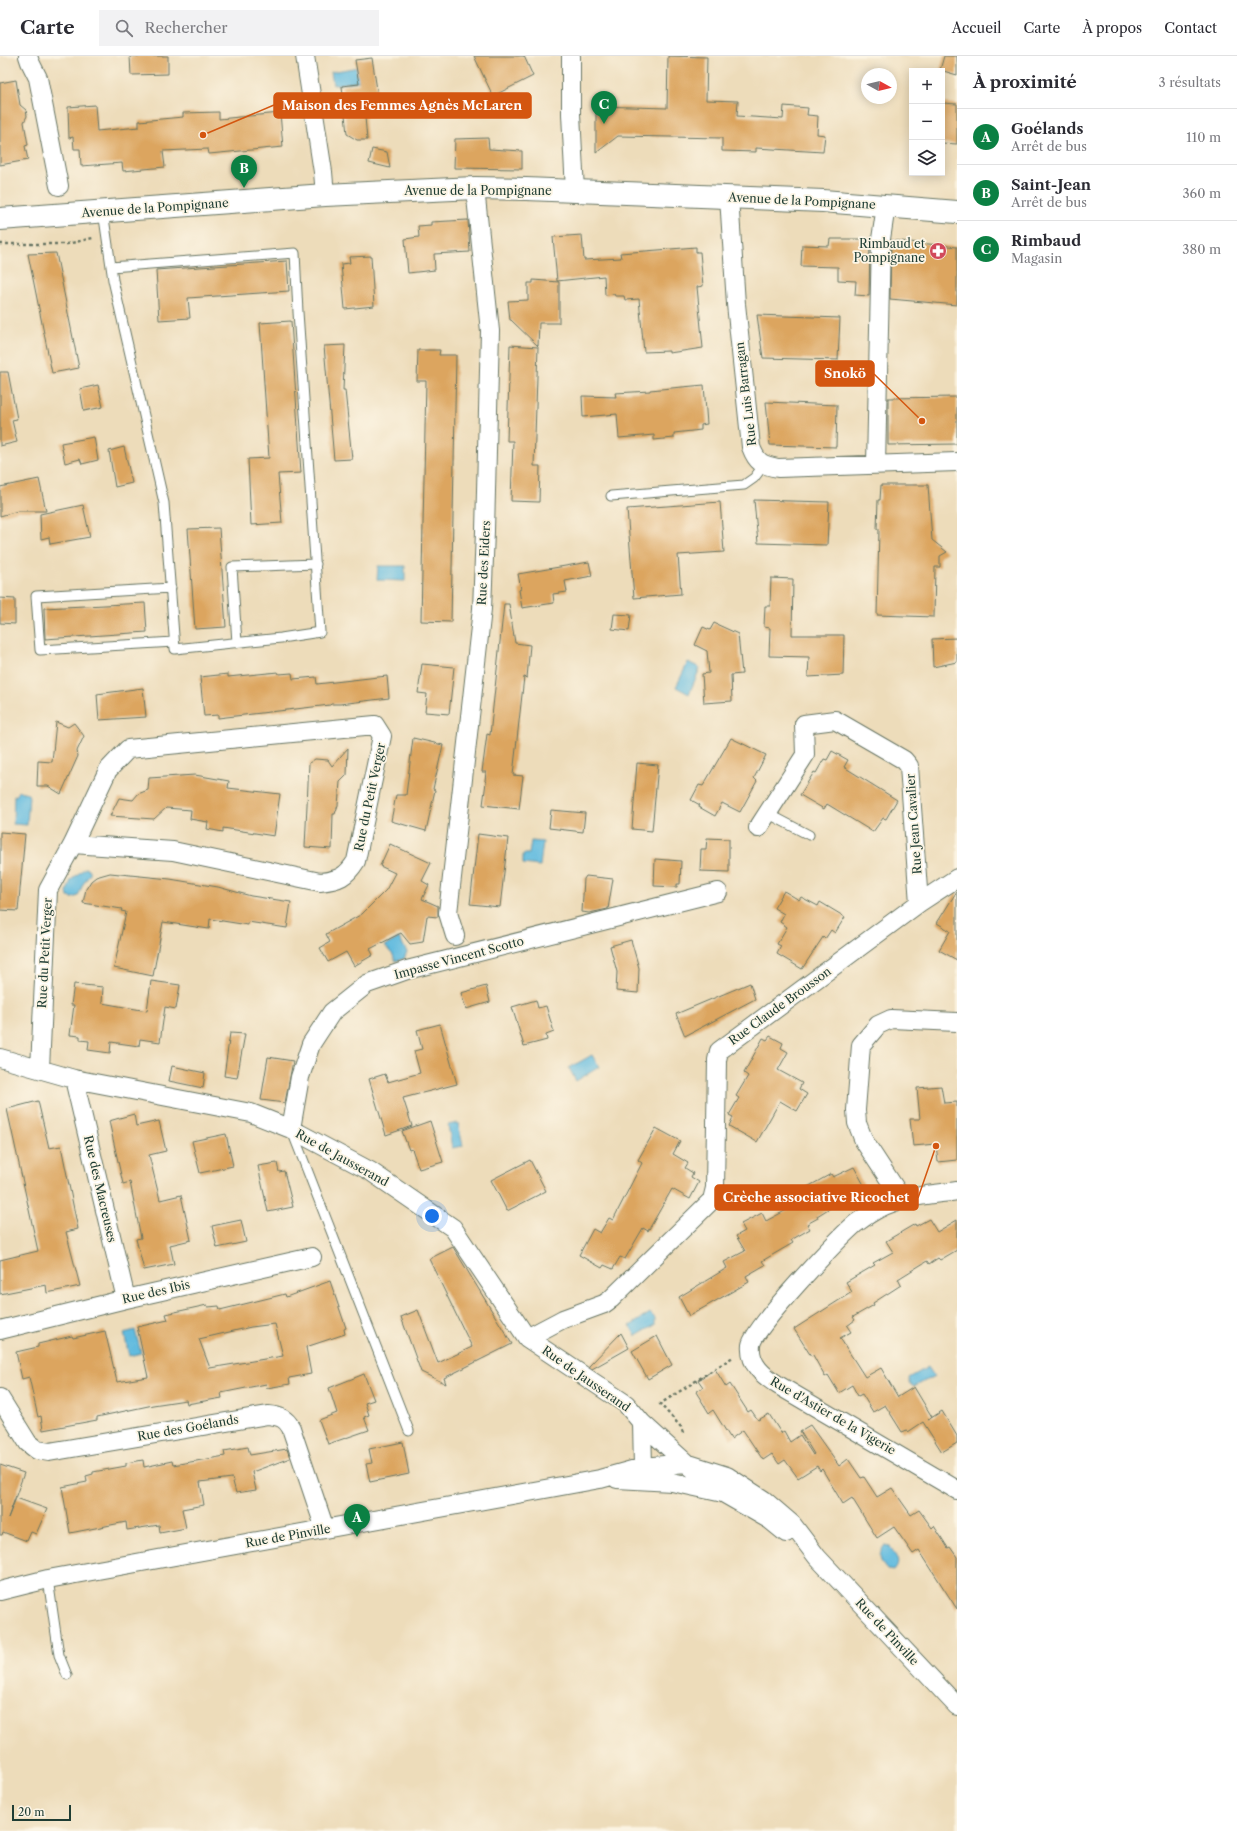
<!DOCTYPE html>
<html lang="fr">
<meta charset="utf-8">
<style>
body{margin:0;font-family:"Libre Caslon Text",serif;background:#f2f2f3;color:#2b2b33}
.controls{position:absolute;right:12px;top:12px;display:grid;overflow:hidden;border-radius:0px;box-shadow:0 2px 10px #0003}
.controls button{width:36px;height:36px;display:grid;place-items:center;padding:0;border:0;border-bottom:1px solid #e1e1e2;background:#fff;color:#2b2b33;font:20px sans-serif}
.compass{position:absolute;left:861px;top:12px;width:36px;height:36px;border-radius:50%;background:#fff;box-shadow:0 2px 10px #0003;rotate:98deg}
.scale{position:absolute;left:12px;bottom:10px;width:59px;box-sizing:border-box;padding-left:4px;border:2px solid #1f3d34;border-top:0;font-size:11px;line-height:14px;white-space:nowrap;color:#1f3d34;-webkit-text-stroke:3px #fcf5e5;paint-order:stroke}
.you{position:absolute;left:432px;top:1160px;width:14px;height:14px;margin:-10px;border:3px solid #fff;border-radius:50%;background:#1a73e8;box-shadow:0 0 0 6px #1a73e833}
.badge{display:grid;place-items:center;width:26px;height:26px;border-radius:50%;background:#0b8043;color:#fff;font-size:13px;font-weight:700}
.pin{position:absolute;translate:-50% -33px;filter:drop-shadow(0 1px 2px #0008)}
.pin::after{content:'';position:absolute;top:21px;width:14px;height:12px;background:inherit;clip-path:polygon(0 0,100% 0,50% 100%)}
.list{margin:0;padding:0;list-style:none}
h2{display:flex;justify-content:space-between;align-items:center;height:52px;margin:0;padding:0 16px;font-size:17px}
h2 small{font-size:13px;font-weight:400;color:#7c7c81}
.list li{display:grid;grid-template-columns:26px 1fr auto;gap:12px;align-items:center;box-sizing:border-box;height:56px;padding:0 16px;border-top:1px solid #e1e1e2}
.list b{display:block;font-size:15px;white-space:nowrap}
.list p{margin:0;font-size:13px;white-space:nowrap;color:#7c7c81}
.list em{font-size:13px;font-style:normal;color:#7c7c81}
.icon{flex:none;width:22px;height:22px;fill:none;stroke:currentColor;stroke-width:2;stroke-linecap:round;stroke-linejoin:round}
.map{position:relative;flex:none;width:957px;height:1775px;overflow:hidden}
header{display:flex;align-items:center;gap:24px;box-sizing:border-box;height:56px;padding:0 20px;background:#fff;border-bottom:1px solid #e1e1e2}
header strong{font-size:19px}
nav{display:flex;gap:22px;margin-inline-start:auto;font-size:14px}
.search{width:280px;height:36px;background:#f2f2f3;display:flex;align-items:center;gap:10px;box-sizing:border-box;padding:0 14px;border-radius:0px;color:#7c7c81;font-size:15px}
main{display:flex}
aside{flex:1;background:#fff}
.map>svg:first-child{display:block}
</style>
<header>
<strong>Carte</strong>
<div class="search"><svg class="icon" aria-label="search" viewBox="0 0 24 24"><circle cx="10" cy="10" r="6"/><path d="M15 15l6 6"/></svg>Rechercher</div>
<nav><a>Accueil</a><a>Carte</a><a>À propos</a><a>Contact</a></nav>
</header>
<main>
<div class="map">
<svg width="957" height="1775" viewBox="0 0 957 1775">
<rect width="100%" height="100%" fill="#fcf5e5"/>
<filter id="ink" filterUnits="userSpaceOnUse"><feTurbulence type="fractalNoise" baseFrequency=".025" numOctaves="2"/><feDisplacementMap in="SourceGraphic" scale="8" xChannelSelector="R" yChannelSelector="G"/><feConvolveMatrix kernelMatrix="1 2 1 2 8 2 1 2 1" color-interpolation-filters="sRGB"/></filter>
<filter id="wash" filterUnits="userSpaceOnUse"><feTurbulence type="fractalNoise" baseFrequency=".012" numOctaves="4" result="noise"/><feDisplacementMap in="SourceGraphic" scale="16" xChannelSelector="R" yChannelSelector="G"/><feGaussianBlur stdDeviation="0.9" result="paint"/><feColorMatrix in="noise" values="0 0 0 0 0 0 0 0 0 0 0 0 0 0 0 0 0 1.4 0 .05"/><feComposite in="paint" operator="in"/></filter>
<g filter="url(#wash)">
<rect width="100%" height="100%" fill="#eddcba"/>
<path fill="#62bbdf" stroke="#407c8a" d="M364,10l2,14 -33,5 -2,-13z
M378,510h27v15l-28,-1z
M688,606l12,6 -11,26 -13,-7z
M19,735l5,1 5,3 -2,30 -14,-1 1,-29 2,1z
M531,785l12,1 -3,24 -17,-2v-10h6z
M85,812l5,2v4l-7,10 -5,12 -5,2 -5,-1 -1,-5 4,-12z
M399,882l8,14 -3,7 -9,2 -2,-6 -8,-9z
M592,999l7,12 -23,14 -7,-13z
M458,1067l5,23 -11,2 -4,-23z
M650,1257l5,5v7l-19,11 -6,-10z
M135,1274l6,23 -12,3 -5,-23z
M928,1311l6,9 -20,11 -4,-3 -1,-6z
M885,1489c6,1 6,3 9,8 4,7 6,11 0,18l-7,-1c-7,-8 -10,-16 -2,-25z"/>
<g id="blocks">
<path fill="#dca55f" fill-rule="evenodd" d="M130,0h38v18l-37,1z
M474,0h50l9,20 -40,20z
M668,0l39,1 -1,43 32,1 -1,15 46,3 1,-13 24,2 -1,7 11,1 -1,18 8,1 -2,17 -67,-4v4l-34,-1v-13l-104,-2 -22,17v-47l71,2z
M944,0h13v19l-17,-5z
M372,2l9,57 -16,2 2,23h-10l-10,-6 -5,-48 17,-2 -4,-24z
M16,24l4,25 6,5 1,6 -3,6 4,23 -3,1 3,14 -28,5v-82z
M942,47l15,1v40l-15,-1z
M95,49l2,26 42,-4v-6l44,-4v-4l36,-1v7l61,-6 3,34 -74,7 -1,-5 -45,2 2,16 -42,4 -1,-8 -41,3 -1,-17h-6l-1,-12 -4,1 -1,-31z
M488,82l1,11 33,2v18l-68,-1 1,-29z
M372,93l15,3 3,16 -21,-5z
M468,164l2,32 -36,2 1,16 -27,3 -3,-34 14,-2 -1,-11 13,-1v-3z
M582,179l2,25 37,-2 -1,-5 76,-6v5h4l3,34 -6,1 6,61 -34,5v-2l-25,1 -5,-53 -14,1 -1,-4h-9l-1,-2 -9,1 -1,-19 -47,5 -4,-44z
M830,183h40l-1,57 -14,-1 1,-14 -18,-1v-13l-37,-1 1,-21 27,1z
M891,184l66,7v58l-67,-6z
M56,197l23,115 -27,5 -24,-119z
M371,200l3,50 -29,3 -4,-45 9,-1 -1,-6z
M287,205l2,30 -101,7 2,20 -31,2 -3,-50z
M533,224l26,2v41h-20l-1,23 -27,-26h-1l-2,-19 20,-1v-17h5z
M757,259l83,3 -2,42 -75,-2z
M291,265l10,152 -23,1 4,49 -31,2 -3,-66 21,-1 -9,-135z
M345,289l-2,45h2l7,69 -18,1 -10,-114z
M510,289l28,2 -4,119h6l-1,36 -28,-1 2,-60h-6z
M418,294h22l-1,5h17l-5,267 -30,-1 5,-240h-9z
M0,316h8l9,47 -5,1 5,22 -17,4z
M98,329l5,22 -19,4 -4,-22z
M704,329l3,39 -6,1v5l-27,3v5l-20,2v-5l-35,3 -2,-24 -34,3 -1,-21 34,1 -1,-4 35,-2v-1z
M957,341v47l-69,1v-47z
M766,346l71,3 -1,42 -66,-2z
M94,381l4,23 -16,4 -2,-5 -15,4 -4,-20z
M124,391l8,36 -17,4 -6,-36z
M39,423l7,32h-28l-18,5v-29z
M881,429h47l4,55 15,12 -7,4v11h-5l-1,50 -57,-2 2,-86h-2l1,-29h2z
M754,444l75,2 -2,43 -69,-2z
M720,446l4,50 -46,3 3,39 -47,4 -7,-89z
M83,449l7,32 -40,7 -1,-7 -8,2 -1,-25z
M219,472l7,99 -31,2 -7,-100z
M589,506l3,14 -27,5 2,11 -14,2 1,9 -32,5 -3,-18 2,-1 -3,-15z
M771,522l22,1 -1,56h52l-1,40 -35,2 1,-20 -40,-1 1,-28 -6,-1 1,-21h5z
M0,542l15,1v25l-15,-1z
M145,547l2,29 -102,7 -1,-31z
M504,548h5l6,39 15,2 -3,33 -3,-1 -11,98 10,1 -4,33 -36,-4 3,-23 -1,-1 1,-9h-4l5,-38 3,1z
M614,558l17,1 -2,16 -17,-2z
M714,567l24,11 4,40 -11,1 1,26 -28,2 -2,-29 7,-1 -2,-22 -12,-6 8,-18 7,3z
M957,582v24l-24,5 -1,-28z
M422,608l32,3 -5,47 -24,-2 2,-18 -9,-1z
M278,616l1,2 13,-1 1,6 23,-2 1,7 70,-8 2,22 -49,6h-9l-1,1 -112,13v-3l-14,1 -4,-39 28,-3v3z
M143,632l3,29 -47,3 -2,-26z
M56,666l12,5 6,-4 10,13 -7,15 1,5 -17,38 -13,-8h-11l1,-25 14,1z
M413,682l30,7 -10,44 2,1 -9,41 -35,-10 5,-26h10z
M731,682l35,17 -12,23 3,3 -17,31 -18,-9 -7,13 -16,-9 1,-2 -9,-5 8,-15 4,1z
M348,692l-1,27 -7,7 -2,23 -3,9h-2l-1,35 -27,-2 4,-84 6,-4 13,1 4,6z
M832,695l16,9 -4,7 53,33 -11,19 -3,-1 -10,14 -46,-28 -3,5 -24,-14 14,-23 2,1 8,-14 3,1z
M637,707l21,2 -6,66 -20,-2z
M195,719l34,6 -1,7 52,6 -6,42 -51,-8v4l-16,-3 1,-7 -18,-3 1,-9 -25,-2 -12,11 -44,-3 9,-18 14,2 5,-6 10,-4 1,-12z
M551,754l34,3 -2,19 -34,-4z
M0,776l25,2 -7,77 -18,-1z
M478,778l30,4 -8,69 -30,-3z
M707,782l22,1v33l-29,-1 1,-22h5z
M390,788l41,19 -9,18 7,4 -7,14 16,7v11l-11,-1 -4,26 -13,2 -9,-11 -31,16 3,6 -19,11 -8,-14 -18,10 -8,-14 10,-6 -4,-8 36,-20 24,-24 9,-17 -15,-7z
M655,803l26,2 -1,23h-3v3l-23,-1z
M110,817l60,6 48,8 33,9 40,6 -4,26 -39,-6v3l-38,-6 -1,10 -46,-7 -10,54 -39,-8 12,-56 -5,-1 1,-2 -39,-6 3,-14 5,-8 5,-4z
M586,820l27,3 -5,30 -19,4 -7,-1 2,-33z
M784,835l15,9 2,-3 17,9 2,-4 25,15 -10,16 -4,-3 -6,9 -2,-2 -21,32 -25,-15 4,-8 -4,-2 10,-17 -7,-5 4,-8 -10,-6z
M957,835v69l-18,-10 11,-19 -13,-8z
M631,884l8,28 -1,25 -22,-2 1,-19 -7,-26z
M151,925l29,4 -4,24 -11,-2 -5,35 -20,-3 -1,7 -28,-4 -1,11 -22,-3 1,-9 -9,-1v-4l-10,-1 4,-30h-3l3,-21 29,3 -1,16 45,8z
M750,927l5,16 -70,37 -9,-22z
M486,930l4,16 -24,7 -5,-16z
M536,944l2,8 8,-2 8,26 -8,3 1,5 -23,6 -12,-39z
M440,968l17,60 -54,14 9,28 -26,9 -17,-56 16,-5 3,8 32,-9 -6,-22 8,-2 -5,-19z
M230,977l15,1 -8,44 -13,-2z
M770,980l13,7 -2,5 7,4 -10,18 24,13 -3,6 8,5 -10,17 -17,-10 -23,41 -28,-16 4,-9 -4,-2 10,-17 -3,-2 12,-20 -4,-3 19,-35 4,2z
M268,1001l25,4 -8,42 -24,-3z
M172,1010l33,7 -2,15 -34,-7z
M941,1030l3,17 13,-1v58l-19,2 -2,-18 -23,2 -3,-27h10l-3,-31z
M38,1045l11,47 12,-2 17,83 -12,3 14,54 -33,7 -1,-8 -46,9v-34l38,-9 -31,-142z
M134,1058l2,12 23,-5 7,30 -17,4 11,45 21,-5 10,45 -21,5 4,19 -30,6 -8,-31 5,-1 -11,-56 -7,2 -14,-63z
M430,1065l13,41 -24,7 -7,-20 -3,1 -7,-19z
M656,1072l24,13 -7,13 15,9 -3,5 8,5 -2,4 8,5 -9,17 -18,-10 -24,42 -5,-3 -18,31 -5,-2 -7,12 -9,-4 -2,3 -23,-13 14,-26 7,4 9,-15 4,2 29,-57 -4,-3z
M226,1078l7,32 -33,7 -8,-32z
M530,1104l16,31 -39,20 -16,-31z
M277,1107l2,9 5,-1 9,36 -25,5 -10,-46z
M854,1111l10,18 -19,11 1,2 -29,18 1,2 -11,6 3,5 -19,11 2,3 -31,18 3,4 -19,11 3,6 -60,34 -10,-19 48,-29 -3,-6 21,-11 -9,-15 9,-5 -4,-7 21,-11 4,8 30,-16 -5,-9 40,-22 2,3z
M929,1163l8,13 20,-12v30l-17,10 -2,-2 -9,6 -2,-3 -29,18 3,6 -28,18 1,2 -21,12 2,3 -8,6 4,6 -11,6 25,39 16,-9 17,29 16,-10 18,30 -4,3 14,-9 15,25v7l-15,9 -19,-30 -15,10 -1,-2 -5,2 -17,-27 -12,7 -11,-18 -4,2 -6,-11 -13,8 -11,-18 -3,2 -12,-22 -2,1 -17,-27 58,-37 -6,-10 29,-17 -2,-2 20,-11 -7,-11 29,-17 1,2z
M241,1164l5,22 -29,6 -5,-22z
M453,1191l59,97 -68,34 2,6 -25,-12 -20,-55 17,-7 20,53 34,-16 -43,-88z
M330,1225l16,47 -2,1 1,5 -39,13 5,27 -22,4 1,6 -23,4 -1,-4 -45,9 1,5 -35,6 -1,-4 -33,5 -56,12v3l-54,10 -2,-14 -3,1 -9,-40 -7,2 -6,-27 22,-5v-3l34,-8 1,2 32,-7 12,51 31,-5 -11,-50 31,-7 -2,-6 41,-9 1,2 11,-1 1,4 65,-16 1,3zM275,1268l8,32 -73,12 -11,-29 52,-12z
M621,1277l8,15 -37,21 -3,-3z
M657,1280l15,29 -24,14 -16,-28z
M715,1313l11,18 4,-3 18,28 3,-2 7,10 11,-6 12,19 3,-2 6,11 10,-7 13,20 1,-1 -14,-23 10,-6 29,41 9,-7 13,19 3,-1 13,20 15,-9 19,27 8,-5 13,18 2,-2 14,22 2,-1 7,10v52l-38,-59 -6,4 -19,-27 -17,11 -25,-40 -9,6 -21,-35 -2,2 -3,-5 -19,12 -13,-18 -6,4 -7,-10 -9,6 -20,-30 -12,9 -18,-29 -4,3 -13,-21 7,-5 -5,-7z
M364,1318l10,26 -9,3 4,12 -5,2 5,13 -41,14 -9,-24 18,-7 -8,-25z
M403,1386l6,32 -39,8 -4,-18 6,-1 -3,-14z
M248,1391l2,8 37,-6 3,9 -38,14 4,18 -20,3 -4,-15 -32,4 4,23 -22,4 4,19 -26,5 -1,-8 -32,5 -1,-8 -56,11 -8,-46 25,-5 -1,-6 7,-2v-2l33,-6v-3l17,-3 1,7 28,-6 1,4 52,-9 -1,-5z
M0,1409l24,8 -16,45 8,-20 31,11 -11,25 -5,-2 -4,9 -24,-9 -1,3h-2z"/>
</g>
</g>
<g filter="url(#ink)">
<use href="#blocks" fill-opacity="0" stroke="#677563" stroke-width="1"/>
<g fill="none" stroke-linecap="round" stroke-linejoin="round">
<g stroke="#677563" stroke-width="11">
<path id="lane" d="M103,155l10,69 51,223 11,146 106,-11 39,-6 -22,-320 -3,-59 -184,14
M611,440l133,-11 10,-7 10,-13
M171,532l-135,8 4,54 134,-8
M237,587l-5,-76 84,-3
M767,757l42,22
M292,1075l117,300
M48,1523l11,76 8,20"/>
</g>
<g stroke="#677563" stroke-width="20">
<path id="street" d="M28,0l2,6 8,16 21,108
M305,0l18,116 2,23
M571,0v58l4,77
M729,141l7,107 15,143c6,16 11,18 27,21l179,-6
M876,408l5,-225 5,-33
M758,772l47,-73 -1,-31 31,-4 69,40 5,6 10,137
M455,880l-7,-23 34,-304 3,-78 5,-200 -15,-143
M0,1002l74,21 177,34 40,16 79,42 83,57 74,110 99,66 16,19 44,40 37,30
M40,1013l8,-179 25,-46 35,-74 20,-21 247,-24 7,11 -26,125c-10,16 -17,19 -36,21l-147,-31 -100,-7
M74,1023l52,220
M291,1073l9,-52 11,-33 21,-32 35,-28 40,-14 311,-78
M957,1135c-27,4 -55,5 -79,18 -8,4 -16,10 -23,15 -17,15 -102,104 -104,121 -2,20 13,31 27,40l179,105
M902,1143l-38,-58 -7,-18 -1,-13 5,-65 17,-20 13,-6 66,3
M0,1274l126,-31 186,-42
M527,1282l36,-19 41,-15 7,-5 101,-99 3,-12 2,-128 2,-9 200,-148 38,-25
M0,1342l28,45 9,7 12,2 219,-37c11,1 18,3 23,13l34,101
M642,1367l1,44
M617,1423l55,3 51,11 47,27 16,13
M0,1535l48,-12 552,-100 43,-12 43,-4 41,13 37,24 28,24 25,33 140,149"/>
</g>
<g stroke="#677563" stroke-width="24">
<path id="secondary" d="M0,163l325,-24 150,-7 51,1 297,12 134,11"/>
</g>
<path stroke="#677563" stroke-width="2.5" stroke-dasharray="3 3" stroke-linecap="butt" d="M0,188h67l26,-6
M683,1377l-2,-6 -21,-23 73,-47"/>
<use href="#lane" stroke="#fff" stroke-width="9"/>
<use href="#street" stroke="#fff" stroke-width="18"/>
<use href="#secondary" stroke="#fff" stroke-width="22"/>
</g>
</g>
<defs>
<g id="pharmacy-disc" transform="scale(0.9)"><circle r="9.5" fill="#d1495b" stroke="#fcf5e5"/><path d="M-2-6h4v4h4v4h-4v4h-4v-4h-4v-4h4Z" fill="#fff"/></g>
</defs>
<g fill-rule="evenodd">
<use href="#pharmacy-disc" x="938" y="195"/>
</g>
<g text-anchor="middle" stroke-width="3.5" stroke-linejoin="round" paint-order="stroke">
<g font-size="12" fill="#1f3d34" stroke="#fcf5e5">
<text x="478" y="139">Avenue de la Pompignane</text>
<text transform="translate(802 145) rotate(3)" y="4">Avenue de la Pompignane</text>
<text transform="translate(155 152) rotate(-4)" y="4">Avenue de la Pompignane</text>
<text transform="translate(746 338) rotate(-97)" y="4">Rue Luis Barragan</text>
<text transform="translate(484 507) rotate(-87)" y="4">Rue des Eiders</text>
<text transform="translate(370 741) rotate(-78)" y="4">Rue du Petit Verger</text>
<text transform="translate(914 768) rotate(-94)" y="4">Rue Jean Cavalier</text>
<text transform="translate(45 897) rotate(-87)" y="4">Rue du Petit Verger</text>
<text transform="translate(459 902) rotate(-15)" y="4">Impasse Vincent Scotto</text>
<text transform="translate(780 950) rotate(-36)" y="4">Rue Claude Brousson</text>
<text transform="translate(342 1102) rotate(29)" y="4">Rue de Jausserand</text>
<text transform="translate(100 1133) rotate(77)" y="4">Rue des Macreuses</text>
<text transform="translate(156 1236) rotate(-13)" y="4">Rue des Ibis</text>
<text transform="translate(586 1323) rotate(35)" y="4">Rue de Jausserand</text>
<text transform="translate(833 1360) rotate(30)" y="4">Rue d'Astier de la Vigerie</text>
<text transform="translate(188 1372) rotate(-10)" y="4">Rue des Goélands</text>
<text transform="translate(288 1480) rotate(-10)" y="4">Rue de Pinville</text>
<text transform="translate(887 1576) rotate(47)" y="4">Rue de Pinville</text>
</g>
<g font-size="12" fill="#1f3d34" stroke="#fcf5e5" text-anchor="end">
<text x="925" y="192">Rimbaud et<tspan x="925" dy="14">Pompignane</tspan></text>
</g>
</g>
<path fill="none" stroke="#d45610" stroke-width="1.5" d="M203 79L274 49M922 365L874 318M936 1090L918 1142"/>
<g fill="#d45610" stroke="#fcf5e5" stroke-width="1.5">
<circle cx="203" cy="79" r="4"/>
<circle cx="922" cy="365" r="4"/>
<circle cx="936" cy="1090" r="4"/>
</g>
<g fill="#d45610" stroke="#d45610" stroke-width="1.5">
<rect x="274" y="37" width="257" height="25" rx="4"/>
<rect x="816" y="305" width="58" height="25" rx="4"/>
<rect x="715" y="1129" width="203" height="25" rx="4"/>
</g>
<g font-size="13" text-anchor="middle" font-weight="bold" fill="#fff">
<text x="402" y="54">Maison des Femmes Agnès McLaren</text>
<text x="845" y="322">Snokö</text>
<text x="816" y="1146">Crèche associative Ricochet</text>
</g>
</svg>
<div class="controls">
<button>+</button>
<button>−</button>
<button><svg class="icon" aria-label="layers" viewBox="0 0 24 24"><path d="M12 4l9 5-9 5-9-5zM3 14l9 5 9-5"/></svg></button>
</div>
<svg class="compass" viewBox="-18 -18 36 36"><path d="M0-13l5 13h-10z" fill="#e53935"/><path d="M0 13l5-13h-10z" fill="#7c7c81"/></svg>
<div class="scale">20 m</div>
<div class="you"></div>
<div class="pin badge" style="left:357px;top:1481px">A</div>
<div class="pin badge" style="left:244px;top:132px">B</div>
<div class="pin badge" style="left:604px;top:68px">C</div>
</div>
<aside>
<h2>À proximité<small>3 résultats</small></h2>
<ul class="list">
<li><span class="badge">A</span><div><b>Goélands</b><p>Arrêt de bus</p></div><em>110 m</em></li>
<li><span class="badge">B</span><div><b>Saint-Jean</b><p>Arrêt de bus</p></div><em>360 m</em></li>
<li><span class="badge">C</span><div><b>Rimbaud</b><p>Magasin</p></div><em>380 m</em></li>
</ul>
</aside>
</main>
